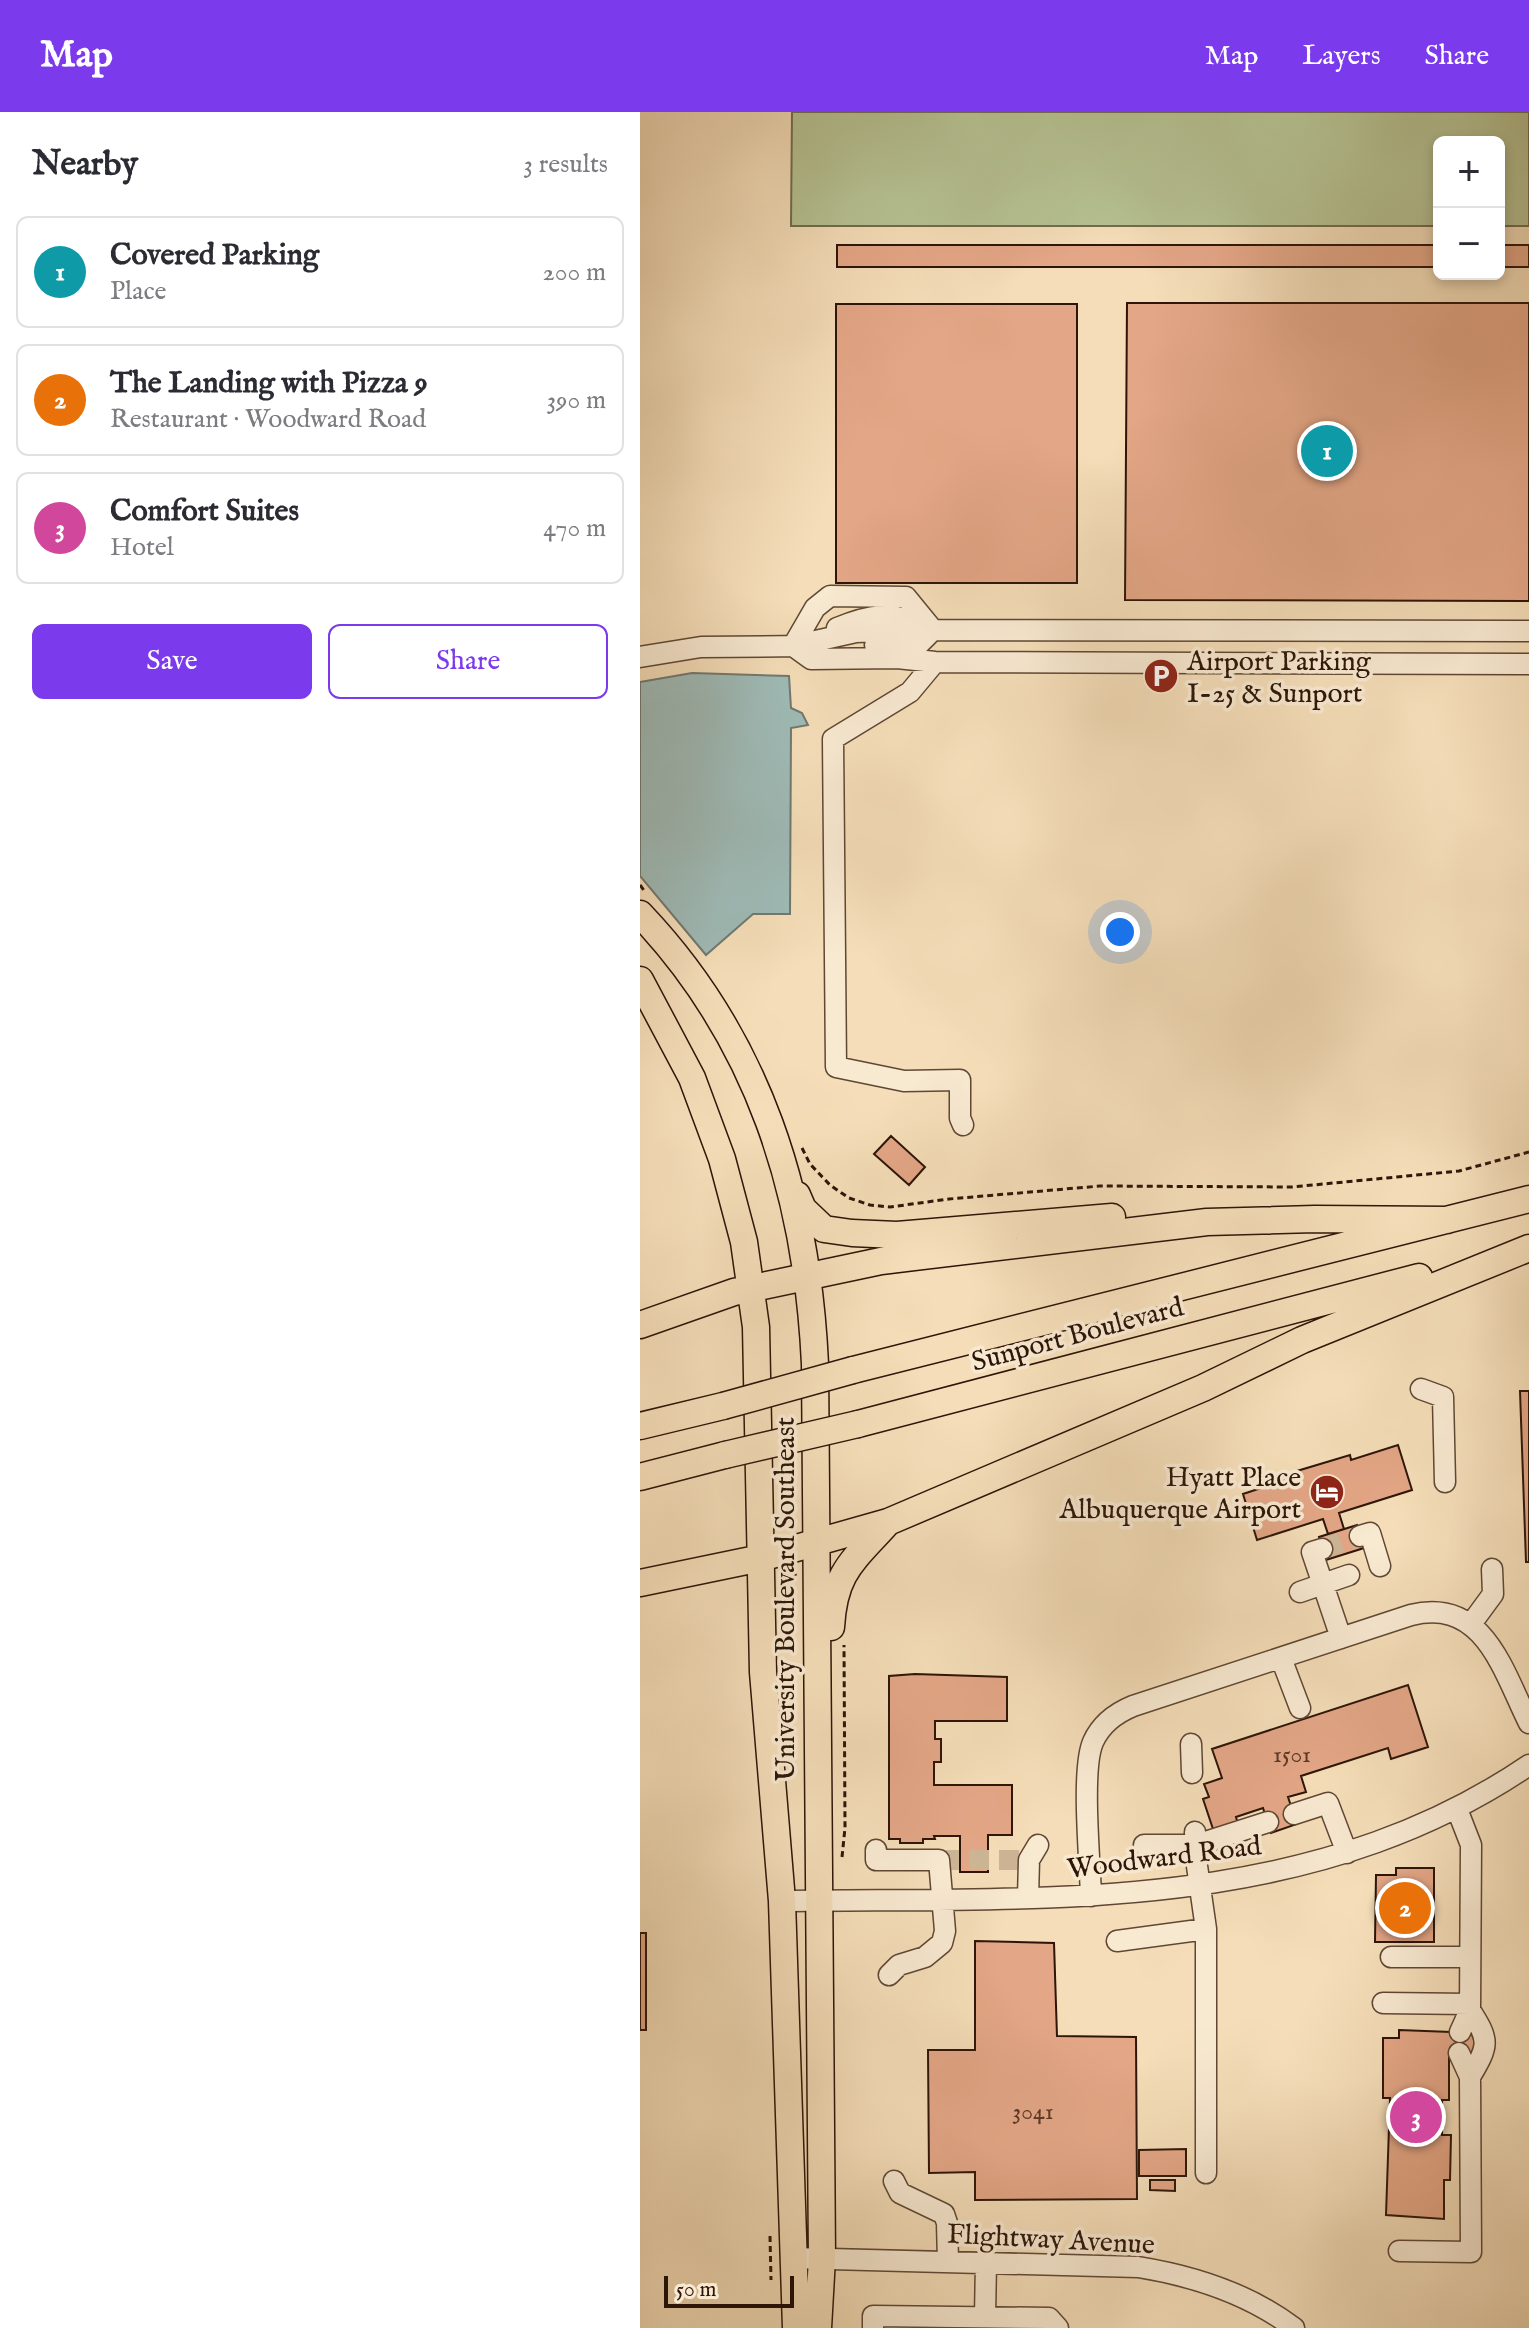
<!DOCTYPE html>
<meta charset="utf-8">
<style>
body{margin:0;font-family:"IM FELL English",serif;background:#f7f7f7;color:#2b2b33}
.controls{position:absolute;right:24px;top:24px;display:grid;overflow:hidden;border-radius:12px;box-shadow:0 4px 12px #0003}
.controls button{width:72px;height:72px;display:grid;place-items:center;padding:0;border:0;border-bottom:2px solid #e1e1e2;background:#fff;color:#2b2b33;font:40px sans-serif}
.scale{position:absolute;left:24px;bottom:20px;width:130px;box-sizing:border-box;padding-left:8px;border:4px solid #2d1508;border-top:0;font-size:22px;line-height:28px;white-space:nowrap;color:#2d1508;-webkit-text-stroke:6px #f8e9d1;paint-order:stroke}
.you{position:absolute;left:480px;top:820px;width:28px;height:28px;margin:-20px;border:6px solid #fff;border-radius:50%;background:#1a73e8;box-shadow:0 0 0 12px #1a73e833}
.badge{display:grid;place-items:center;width:52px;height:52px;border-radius:50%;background:#7c3aed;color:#fff;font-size:26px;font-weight:700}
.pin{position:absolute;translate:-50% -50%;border:4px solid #fff;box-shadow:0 2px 8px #0006}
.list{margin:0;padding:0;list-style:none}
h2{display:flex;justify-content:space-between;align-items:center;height:104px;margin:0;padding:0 32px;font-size:34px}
h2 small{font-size:26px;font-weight:400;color:#7c7c81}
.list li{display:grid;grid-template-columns:52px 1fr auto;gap:24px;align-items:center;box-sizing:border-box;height:112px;margin:0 16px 16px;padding:0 16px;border:2px solid #e1e1e2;border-radius:12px}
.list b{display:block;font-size:30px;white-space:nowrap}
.list p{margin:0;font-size:26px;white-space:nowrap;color:#7c7c81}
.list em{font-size:26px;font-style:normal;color:#7c7c81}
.actions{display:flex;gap:16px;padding:24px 32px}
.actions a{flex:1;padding:18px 0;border:2px solid #7c3aed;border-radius:12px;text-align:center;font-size:28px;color:#7c3aed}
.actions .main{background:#7c3aed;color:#fff}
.map{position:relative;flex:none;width:889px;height:2216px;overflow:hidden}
header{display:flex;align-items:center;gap:48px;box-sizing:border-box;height:112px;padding:0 40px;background:#7c3aed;color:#fff}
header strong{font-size:38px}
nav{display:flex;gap:44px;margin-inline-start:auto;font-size:28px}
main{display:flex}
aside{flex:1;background:#fff}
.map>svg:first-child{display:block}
</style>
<header>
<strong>Map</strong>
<nav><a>Map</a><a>Layers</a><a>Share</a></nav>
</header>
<main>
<aside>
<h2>Nearby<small>3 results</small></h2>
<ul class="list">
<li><span class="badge" style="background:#0f9aa8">1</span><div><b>Covered Parking</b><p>Place</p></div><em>200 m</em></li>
<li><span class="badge" style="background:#e8710a">2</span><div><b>The Landing with Pizza 9</b><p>Restaurant · Woodward Road</p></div><em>390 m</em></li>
<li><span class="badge" style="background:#d1479c">3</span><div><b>Comfort Suites</b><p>Hotel</p></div><em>470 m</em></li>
</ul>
<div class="actions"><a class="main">Save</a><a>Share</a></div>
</aside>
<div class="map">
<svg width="889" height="2216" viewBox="0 0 889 2216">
<rect width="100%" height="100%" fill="#f4ddb8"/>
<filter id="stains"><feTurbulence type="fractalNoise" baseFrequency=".0025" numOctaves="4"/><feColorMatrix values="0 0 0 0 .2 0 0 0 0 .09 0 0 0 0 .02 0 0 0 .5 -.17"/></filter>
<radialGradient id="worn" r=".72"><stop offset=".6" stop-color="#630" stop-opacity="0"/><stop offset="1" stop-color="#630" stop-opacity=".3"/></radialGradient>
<path fill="#b6c293" stroke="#726c4e" stroke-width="2" d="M152,0h737v114h-30v-84h-60v84h-648z"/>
<path fill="#9ebab6" stroke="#717870" stroke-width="2" d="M52,561l97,3 2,32 11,5 6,12 -17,3 -1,186h-37l-47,41 -66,-79v-194z"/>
<path fill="#e3a686" stroke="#2d1508" stroke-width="2" d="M197,133h602v22h-602z
M859,133h30v22h-30z
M487,191h402v298l-404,-1z
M196,192h241v279h-241z
M251,1024l34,31 -16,18 -35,-31z
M880,1279h9v171h-3z
M758,1333l14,45 -73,23 5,16 -16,5 -5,-15 -66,21 -14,-46 46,-15 -2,-5 63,-19 1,5z
M717,1413l7,23 -38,12 -7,-23z
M275,1562l92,3v44h-72v18h6v23h-7v23h78v50h-24v37h-28v-36h-26l1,3h-12v4h-23v-4h-11v-163z
M768,1573l20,62 -37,12 -3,-11 -87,28 5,16 -18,5 9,27 -26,9 -8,-25 -27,9 2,7 -24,8 -11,-33 6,-2 -5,-13 18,-6 -10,-29z
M756,1756h38v74h-59l1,-67h20z
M0,1821h6v97h-6z
M335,1829l79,2 3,93 79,1 1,162 -162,1v-28l-46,1 -1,-123h47z
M759,1918l78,3 -1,20 -27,-1v48h-7v35h9l-1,45h-6v39l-58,-4 4,-117h-7v-60h16z
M546,2037v27h-47v-26z
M510,2068h25v11l-25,-1z"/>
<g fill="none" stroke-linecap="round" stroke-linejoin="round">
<path stroke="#ccb595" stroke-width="20" stroke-dasharray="20 10" stroke-linecap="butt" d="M682,1437l38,-13
M299,1748h90"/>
<g stroke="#5f4734" stroke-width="23">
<path id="minor" d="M197,516c31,-13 56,-18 88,-2
M235,533h43l15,-15
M153,534l18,13 86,-1 38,4 594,2
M153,534l63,-14 53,-2 620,1
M153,534l22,-38 15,-12 76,1 27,33
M0,545l61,-10 102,-1
M295,550l-25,30 -77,47 3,328 68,14 56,-1v38l3,7
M781,1277l22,8 2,85
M720,1424l10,-3 10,33
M682,1437l-10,3 29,86
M660,1480l49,-17
M831,1512l22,-30 -1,-25
M641,1546l19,50
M551,1632l1,29
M817,1697l14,36 -1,165 -10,22
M654,1702l34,-11 19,50
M555,1720l2,34 9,63v244
M504,1733h52l72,-23
M236,1738v10h63l6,71 -3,12 -17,14 -26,8 -10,10
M451,1784c-1,-35 -10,-126 2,-154 8,-18 23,-29 40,-36l278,-91c73,-18 92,56 118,108
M388,1785l1,-37 9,-15
M142,1789c258,-4 523,16 747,-136
M477,1829l89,-12
M751,1845h79
M743,1891l87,1
M830,1898c20,31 19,35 0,67
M254,2069l6,12 44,21 3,9 1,38
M759,2139l72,1 -1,-175 -11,-24
M152,2146l346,9c56,9 110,26 156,61
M345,2205l1,-55
M233,2216v-12l176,2 9,10"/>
</g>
<g stroke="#2d1508" stroke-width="29">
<path id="major" d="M0,802c119,125 167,280 175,450l7,894 -4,70
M0,868l52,98 30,81 22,83 12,85 7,345 19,229 14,427
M157,1083l6,14 21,20 28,4 45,2 215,-18
M0,1213l94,-33 147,-31 326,-39 108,-3 132,1
M213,1258l676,-171
M218,1312l561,-147
M0,1314l83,-20
M0,1365l85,-22
M0,1471l121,-25 127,-36 315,-134 99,-48 227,-92
M191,1515c3,-55 22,-66 57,-105"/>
</g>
<path stroke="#2d1508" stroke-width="3" stroke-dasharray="6 4" stroke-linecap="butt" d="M0,773l6,8
M162,1036l8,16 20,21 19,13 21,7 20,2 59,-8 151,-13 192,1 167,-16 70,-19
M141,1466l16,-4
M202,1745l3,-29 -1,-183
M130,2124l1,44"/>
<use href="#minor" stroke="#f8e9d1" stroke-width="20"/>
<use href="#major" stroke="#f4ddb8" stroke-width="26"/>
<g stroke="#2d1508" stroke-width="29" stroke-linecap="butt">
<path id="major-bridge" d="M83,1294l130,-36
M85,1343l133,-31"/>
</g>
<use href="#major-bridge" stroke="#f4ddb8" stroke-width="26"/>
</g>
<defs>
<g id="parking-disc" transform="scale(1.8)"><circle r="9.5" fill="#8f2418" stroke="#f8e9d1"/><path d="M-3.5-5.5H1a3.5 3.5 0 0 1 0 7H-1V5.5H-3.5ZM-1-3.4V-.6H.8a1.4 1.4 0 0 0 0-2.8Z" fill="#fff"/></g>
<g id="hotel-disc" transform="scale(1.8)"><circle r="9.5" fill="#8f2418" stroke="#f8e9d1"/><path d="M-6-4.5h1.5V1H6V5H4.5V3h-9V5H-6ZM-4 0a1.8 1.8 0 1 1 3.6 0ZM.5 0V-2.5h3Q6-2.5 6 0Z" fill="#fff"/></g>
</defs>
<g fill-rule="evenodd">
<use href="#parking-disc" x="521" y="564"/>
<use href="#hotel-disc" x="687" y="1380"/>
</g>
<g text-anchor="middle" stroke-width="7" stroke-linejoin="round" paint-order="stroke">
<g font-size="24" fill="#5a3928">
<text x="652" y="1650">1501</text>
<text x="393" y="2007">3041</text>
</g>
<g font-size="28" fill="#2d1508" stroke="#f8e9d1" text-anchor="start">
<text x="547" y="558">Airport Parking<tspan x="547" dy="32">I-25 &amp; Sunport</tspan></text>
<text x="661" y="1374" text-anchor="end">Hyatt Place<tspan x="661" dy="32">Albuquerque Airport</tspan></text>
</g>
<g font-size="28" fill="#2d1508" stroke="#f8e9d1">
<text transform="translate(437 1221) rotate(-15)" y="10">Sunport Boulevard</text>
<text transform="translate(144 1487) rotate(-90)" y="10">University Boulevard Southeast</text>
<text transform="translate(524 1744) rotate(-7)" y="10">Woodward Road</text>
<text transform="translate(411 2126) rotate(3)" y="10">Flightway Avenue</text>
</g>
</g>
<rect width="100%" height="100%" filter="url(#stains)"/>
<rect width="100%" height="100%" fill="url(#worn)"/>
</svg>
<div class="controls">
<button>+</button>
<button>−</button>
</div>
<div class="scale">50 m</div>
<div class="you"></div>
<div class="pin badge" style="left:687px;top:339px;background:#0f9aa8">1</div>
<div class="pin badge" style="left:765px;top:1796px;background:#e8710a">2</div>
<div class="pin badge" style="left:776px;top:2005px;background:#d1479c">3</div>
</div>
</main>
